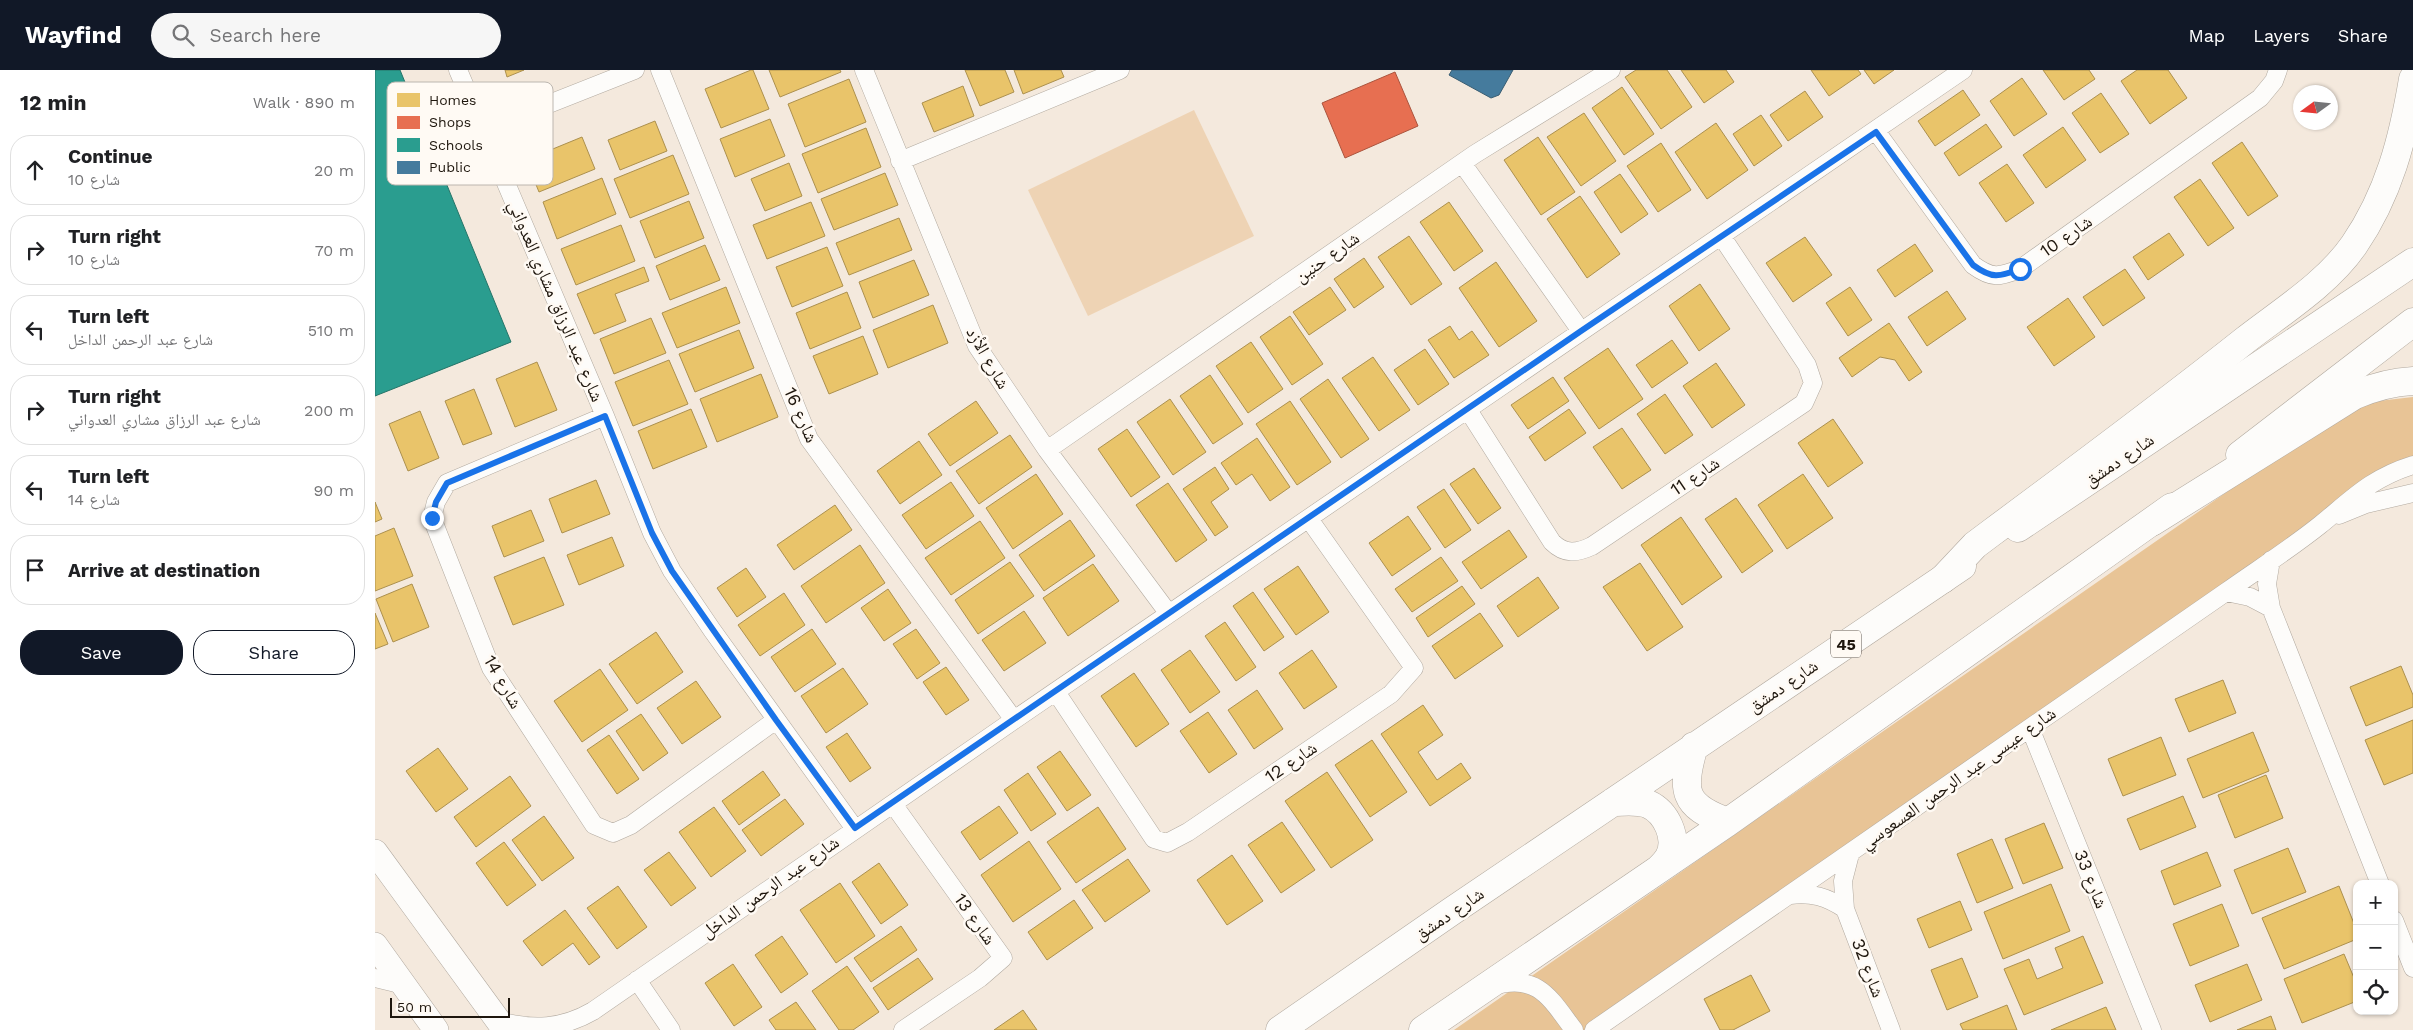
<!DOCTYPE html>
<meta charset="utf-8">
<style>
body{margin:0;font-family:"Work Sans","Noto Naskh Arabic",sans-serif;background:#f6f6f6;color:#202124}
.controls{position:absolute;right:15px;bottom:15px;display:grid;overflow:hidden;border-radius:10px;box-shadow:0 1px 4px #0004}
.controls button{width:45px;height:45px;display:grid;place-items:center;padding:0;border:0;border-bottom:1px solid #e0e0e0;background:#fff;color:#202124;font:25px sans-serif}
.compass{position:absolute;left:1918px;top:15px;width:45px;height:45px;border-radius:50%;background:#fff;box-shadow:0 1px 4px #0004;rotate:255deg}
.scale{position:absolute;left:15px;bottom:12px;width:120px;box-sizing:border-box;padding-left:5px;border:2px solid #1e160d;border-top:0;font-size:14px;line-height:18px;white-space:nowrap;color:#1e160d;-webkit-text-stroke:4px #fffaf4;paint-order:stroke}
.stop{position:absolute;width:15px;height:15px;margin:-11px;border:4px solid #1a73e8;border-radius:50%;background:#fff}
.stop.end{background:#1a73e8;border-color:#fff;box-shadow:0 1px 5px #0008}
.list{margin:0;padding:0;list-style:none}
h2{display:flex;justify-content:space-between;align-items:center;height:65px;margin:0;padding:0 20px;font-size:21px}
h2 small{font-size:16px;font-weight:400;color:#757577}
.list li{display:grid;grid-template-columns:32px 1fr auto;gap:15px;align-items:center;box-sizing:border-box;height:70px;margin:0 10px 10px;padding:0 10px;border:1px solid #e0e0e0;border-radius:20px}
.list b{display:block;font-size:19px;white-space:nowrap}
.list p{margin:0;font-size:16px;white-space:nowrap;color:#757577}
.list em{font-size:16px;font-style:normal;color:#757577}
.actions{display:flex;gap:10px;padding:15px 20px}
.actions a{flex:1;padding:11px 0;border:1px solid #111827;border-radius:20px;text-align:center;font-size:18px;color:#111827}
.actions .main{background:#111827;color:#fff}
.icon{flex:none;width:28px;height:28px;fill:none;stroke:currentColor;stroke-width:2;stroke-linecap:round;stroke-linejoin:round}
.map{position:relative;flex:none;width:2038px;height:960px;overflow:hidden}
header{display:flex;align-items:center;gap:30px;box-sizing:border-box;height:70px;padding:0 25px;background:#111827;color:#fff}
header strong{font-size:24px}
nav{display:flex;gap:28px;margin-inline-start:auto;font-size:18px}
.search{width:350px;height:45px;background:#f6f6f6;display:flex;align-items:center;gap:12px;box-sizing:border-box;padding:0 18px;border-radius:28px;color:#757577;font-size:19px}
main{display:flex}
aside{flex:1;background:#fff}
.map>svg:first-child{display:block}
</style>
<header>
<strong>Wayfind</strong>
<div class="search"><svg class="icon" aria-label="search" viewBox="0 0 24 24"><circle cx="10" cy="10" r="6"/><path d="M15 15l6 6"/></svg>Search here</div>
<nav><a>Map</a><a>Layers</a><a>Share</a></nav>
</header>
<main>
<aside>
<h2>12 min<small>Walk · 890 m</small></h2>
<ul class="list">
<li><svg class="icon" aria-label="ahead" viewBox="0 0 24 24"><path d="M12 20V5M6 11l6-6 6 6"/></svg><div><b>Continue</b><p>شارع 10</p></div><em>20 m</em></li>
<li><svg class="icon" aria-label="right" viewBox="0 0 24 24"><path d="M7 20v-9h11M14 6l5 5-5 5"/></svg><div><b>Turn right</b><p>شارع 10</p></div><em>70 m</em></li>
<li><svg class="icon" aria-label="left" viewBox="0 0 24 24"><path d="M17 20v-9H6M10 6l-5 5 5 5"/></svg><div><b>Turn left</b><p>شارع عبد الرحمن الداخل</p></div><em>510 m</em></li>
<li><svg class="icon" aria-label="right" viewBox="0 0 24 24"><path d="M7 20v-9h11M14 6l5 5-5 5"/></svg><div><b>Turn right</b><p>شارع عبد الرزاق مشاري العدواني</p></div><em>200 m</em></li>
<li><svg class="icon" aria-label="left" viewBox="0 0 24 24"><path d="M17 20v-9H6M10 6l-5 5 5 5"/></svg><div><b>Turn left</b><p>شارع 14</p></div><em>90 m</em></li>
<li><svg class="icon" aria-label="arrive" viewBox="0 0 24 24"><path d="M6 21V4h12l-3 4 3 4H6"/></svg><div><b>Arrive at destination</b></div></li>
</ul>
<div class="actions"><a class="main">Save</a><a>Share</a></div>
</aside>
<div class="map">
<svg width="2038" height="960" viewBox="0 0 2038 960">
<rect width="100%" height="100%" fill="#f4e9dd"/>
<path fill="#eed3b4" d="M819,40l60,126 -166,80 -60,-126z"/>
<path fill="#e8c496" d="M2038,327v62l-109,68 -720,503h-130l846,-589 70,-39z"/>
<path fill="#e9c46a" stroke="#ac904e" d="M130,0h19l-17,7z
M376,0h2l16,39 -48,19 -16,-39z
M394,0h71l1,2 -61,25z
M590,0h40l9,22 -34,14z
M639,0h47l3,7 -41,17z
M1261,0h31l25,37 -31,22 -36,-52z
M1306,0h45l8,12 -30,21z
M1436,0h47l3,4 -32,22z
M1489,0h30l-20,14z
M1668,0h46l6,9 -31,21z
M1762,0h31l19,28 -37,26 -29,-43z
M1647,8l25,36 -33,22 -24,-35z
M474,9l17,43 -61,25 -17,-43z
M588,16l11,30 -40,16 -12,-29z
M1247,17l32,47 -30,21 -32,-47z
M1588,20l17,25 -45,31 -17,-25z
M1430,21l18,26 -35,24 -18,-26z
M1726,23l28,41 -29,19 -28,-40z
M1209,43l32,48 -35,25 -34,-49z
M1386,45l21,31 -28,20 -21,-32z
M395,49l15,37 -50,21 -15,-38z
M280,51l12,30 -47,19 -12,-30z
M1341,53l32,47 -41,29 -32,-47z
M1611,54l16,23 -43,29 -15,-23z
M1688,57l23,33 -40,28 -23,-33z
M491,58l15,39 -63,26 -16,-39z
M207,67l13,32 -56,23 -13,-32z
M1163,67l37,55 -34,23 -37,-55z
M1867,72l36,54 -30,20 -36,-53z
M1286,73l30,47 -33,22 -31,-46z
M298,85l16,39 -59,24 -16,-39z
M414,93l13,33 -37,15 -14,-32z
M1632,94l27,39 -28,19 -27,-39z
M510,103l13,32 -64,25 -13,-31z
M1245,104l28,40 -27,19 -27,-41z
M227,108l14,36 -59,25 -14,-37z
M1825,109l34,49 -26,18 -34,-49z
M1205,126l40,58 -33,24 -40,-59z
M314,131l15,37 -49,20 -15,-37z
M436,132l14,34 -58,23 -14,-34z
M1074,132l34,49 -29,20 -34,-49z
M524,148l13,32 -63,25 -13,-32z
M246,155l14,36 -59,24 -15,-36z
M1794,163l15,22 -36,25 -15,-23z
M1034,166l33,48 -31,21 -33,-48z
M1430,167l27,38 -39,27 -27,-39z
M1540,174l18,27 -38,26 -18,-27z
M330,175l15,35 -50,20 -14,-34z
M452,177l16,39 -51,21 -16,-40z
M989,188l20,29 -30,21 -20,-29z
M539,190l15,35 -56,23 -14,-36z
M1121,192l41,59 -38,26 -40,-59z
M269,197l5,14 -34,13 11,27 -32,13 -17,-40z
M1750,199l20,29 -42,28 -20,-29z
M1325,214l30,45 -31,22 -30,-45z
M351,217l14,36 -63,25 -15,-35z
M955,217l16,23 -37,25 -16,-23z
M1475,217l22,33 -24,16 -22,-33z
M1572,221l19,28 -39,27 -19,-29z
M472,222l14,36 -51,21 -14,-36z
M1693,228l27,39 -41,29 -27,-39z
M558,235l15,38 -60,25 -15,-38z
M915,246l33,48 -31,21 -32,-48z
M276,248l15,35 -52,21 -14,-35z
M1514,253l33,49 -13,9 -14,-21 -15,-3 -28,20 -13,-19z
M1075,256l9,14 13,-9 17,24 -35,23 -26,-38z
M364,260l15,38 -59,24 -16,-38z
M488,266l15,38 -49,20 -16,-38z
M1297,270l16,23 -36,25 -16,-23z
M876,272l32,47 -35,24 -32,-47z
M1233,278l35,51 -44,30 -35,-51z
M1050,279l24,35 -31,21 -24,-35z
M998,287l37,53 -31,21 -37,-53z
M294,290l19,44 -55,22 -18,-44z
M162,292l20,48 -42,17 -19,-48z
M1341,293l29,42 -33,23 -29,-42z
M386,304l17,43 -61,25 -17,-43z
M835,305l33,49 -30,20 -33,-48z
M1178,307l16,24 -41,28 -17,-24z
M953,309l41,60 -28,19 -41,-59z
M99,319l18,45 -29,11 -18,-44z
M1290,324l28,41 -28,19 -28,-40z
M795,329l36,53 -33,23 -36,-53z
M601,331l22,32 -48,33 -22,-32z
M915,331l41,61 -34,23 -41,-61z
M316,339l16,38 -54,22 -15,-38z
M1194,339l17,24 -41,28 -16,-24z
M45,341l19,47 -31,13 -19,-47z
M1458,349l30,44 -35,24 -30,-44z
M1247,358l29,42 -29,19 -29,-42z
M752,359l33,48 -29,20 -33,-48z
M635,365l22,32 -53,37 -23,-33z
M882,368l33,49 -20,14 -18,-27 -16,11 -15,-22z
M544,371l23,34 -42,29 -23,-33z
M840,397l14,22 -18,13 17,25 -13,9 -32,-47z
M1099,398l27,40 -23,16 -28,-40z
M661,404l27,40 -50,35 -27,-41z
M1428,404l30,44 -46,31 -29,-44z
M221,410l14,34 -48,19 -13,-34z
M576,412l23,34 -48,33 -24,-34z
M793,413l39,57 -31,22 -40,-57z
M1069,419l27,41 -26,18 -28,-41z
M1361,428l37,53 -31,22 -37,-54z
M0,432l7,17 -7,3z
M460,435l17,25 -58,40 -17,-25z
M156,440l13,31 -40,16 -12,-31z
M1033,446l23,33 -39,27 -23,-33z
M1306,447l41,60 -40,28 -41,-60z
M695,450l25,36 -51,35 -25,-36z
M605,451l25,37 -54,37 -26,-37z
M19,458l19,48 -38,15v-55z
M1134,460l18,27 -46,32 -19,-27z
M237,467l12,29 -45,19 -12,-30z
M485,475l25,38 -59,40 -25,-37z
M169,487l20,48 -51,20 -19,-48z
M1066,487l17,24 -46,31 -17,-23z
M635,492l24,34 -56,38 -23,-34z
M1265,493l43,64 -36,24 -44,-64z
M718,494l26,37 -51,35 -25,-38z
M923,496l31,46 -33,23 -32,-46z
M371,498l20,29 -29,20 -20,-29z
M1163,507l21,31 -41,29 -21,-31z
M37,514l17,43 -36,15 -17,-43z
M1087,516l13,18 -47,33 -12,-19z
M513,519l23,34 -27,18 -23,-33z
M878,522l31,45 -20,14 -31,-45z
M409,523l21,32 -45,31 -22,-31z
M649,541l22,32 -42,28 -22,-31z
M0,543l13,31 -13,5z
M1105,543l23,33 -48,33 -23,-33z
M850,552l31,45 -20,14 -31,-45z
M437,559l24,35 -41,28 -24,-35z
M541,559l24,34 -23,16 -24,-35z
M281,562l27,40 -46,32 -28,-40z
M815,580l30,42 -30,21 -29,-43z
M937,580l25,37 -33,22 -25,-36z
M2026,596l12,29v12l-47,19 -16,-39z
M571,597l23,33 -23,15 -23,-33z
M468,598l25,36 -42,29 -25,-37z
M225,599l28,41 -46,32 -28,-41z
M759,603l35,51 -33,23 -35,-51z
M1848,610l13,33 -47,19 -14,-33z
M321,611l25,36 -39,27 -25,-36z
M882,620l26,39 -29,20 -26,-39z
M1048,635l20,30 -25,17 19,28 24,-17 10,15 -41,28 -49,-72z
M833,642l29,42 -28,19 -29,-42z
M266,644l27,39 -25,18 -27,-40z
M2038,650v53l-29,12 -19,-45z
M1878,662l16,39 -66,27 -16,-39z
M472,663l24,35 -21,14 -24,-35z
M234,665l30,44 -22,15 -30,-44z
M1786,667l15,38 -53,21 -15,-37z
M997,670l35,52 -37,25 -35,-52z
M63,678l30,41 -32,23 -30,-41z
M685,681l31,44 -24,16 -30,-44z
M388,701l17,24 -41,30 -17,-24z
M952,702l46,68 -42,28 -46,-67z
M653,703l28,41 -25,17 -27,-41z
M1891,705l17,43 -48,20 -17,-43z
M135,706l21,30 -55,41 -22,-30z
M1808,726l13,31 -56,23 -13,-31z
M410,729l19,25 -43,32 -19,-26z
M624,736l19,27 -38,27 -19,-28z
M339,737l32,44 -35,26 -32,-45z
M723,737l28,42 -50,34 -29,-41z
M169,746l30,42 -32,23 -30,-41z
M907,752l33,48 -34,23 -33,-48z
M1669,753l19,45 -40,16 -18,-45z
M1617,769l21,49 -36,15 -20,-49z
M654,771l32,48 -48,33 -32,-47z
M129,772l32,43 -29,21 -31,-43z
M1913,778l18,44 -54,22 -18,-44z
M294,782l27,36 -25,18 -27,-36z
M1832,782l14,34 -47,19 -13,-34z
M857,785l31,46 -36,24 -30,-45z
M753,789l22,32 -45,31 -23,-32z
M504,793l29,42 -27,19 -29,-42z
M465,813l35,53 -39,27 -36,-53z
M1676,814l19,47 -67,28 -19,-47z
M243,816l29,41 -30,22 -30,-41z
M1964,816l18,45v8l-73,30 -22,-51z
M699,830l19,28 -46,32 -19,-28z
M1585,831l12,29 -43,18 -12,-29z
M1847,834l17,42 -49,20 -17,-42z
M190,840l35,47 -11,8 -16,-22 -31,23 -19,-25z
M526,856l16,24 -46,32 -17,-24z
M407,866l26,38 -27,19 -26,-38z
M1708,866l20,47 -79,32 -20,-46 25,-10 8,20 26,-11 -8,-20z
M1969,884l13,31v16l-55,22 -18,-44z
M543,888l15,21 -45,31 -15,-22z
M1587,888l16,39 -31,13 -16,-40z
M358,894l29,43 -28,19 -29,-43z
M1872,894l15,36 -52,22 -15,-37z
M472,896l32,46 -26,18h-14l-27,-39z
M1376,905l19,36 -37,19h-13l-16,-31z
M421,932l20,28h-40l-7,-10z
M1632,935l10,25h-54l-3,-6z
M1731,937l10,23h-65z
M648,940l14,20h-43z
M1896,946l5,14h-39z"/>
<path fill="#e76f51" stroke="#ab543d" d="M1020,2l23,54 -73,32 -23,-55z"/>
<path fill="#2a9d8f" stroke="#267468" d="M0,0h25l111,272 -136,54z"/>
<path fill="#457b9d" stroke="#395d72" d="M1077,0h61l-14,25 -8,3 -42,-23z"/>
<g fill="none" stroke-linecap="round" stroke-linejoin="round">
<g stroke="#b1a99f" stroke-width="19">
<path id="minor" d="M83,0l147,346 47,117 20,38 40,59 143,199
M285,0l149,369 205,281
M489,0l113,276 70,104 122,164
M108,60l152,-60
M1501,61l97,134c19,14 26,12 47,4l240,-171 14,-17 4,-11
M525,91l220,-91
M1087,93l119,168
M1093,340l84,132c13,13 25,11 40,4l212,-143 9,-20 -6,-18 -85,-128
M230,346l-158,67 -11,19 -4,16 59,150 103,157 19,8 18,-8 145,-105
M672,380l428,-296 136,-84
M1964,445l27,-11 47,-11
M1896,490l-4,24 4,24 109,276
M1851,522l24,5 21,11
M681,622l98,147 13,4 21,-11 203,-138 23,-26 -105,-149
M1655,658l122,302
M518,734l110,154 -23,20 -77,52
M1475,784l-7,27 2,28 46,121
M1415,825c21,-3 37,2 55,14
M2019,850l19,48
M0,908l29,7
M262,910l34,50
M1118,916c45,-13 57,12 81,44
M123,951c35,9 64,8 95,-10l421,-291 949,-650
M1219,960l632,-438c31,-22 64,-43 94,-67 32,-26 51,-47 93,-60"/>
</g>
<g stroke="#b1a99f" stroke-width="26">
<path id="secondary" d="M0,782l130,178
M0,875l61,85"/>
</g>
<g stroke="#b1a99f" stroke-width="29">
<path id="primary" d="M1865,385l173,-133
M1643,458l395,-266
M1319,676c-13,44 -12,60 34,76
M1238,732c11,0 24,-2 35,2 18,8 31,34 21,53 -2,4 -6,8 -10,12
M905,960l172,-119 510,-345
M1048,960l305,-208 444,-315"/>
</g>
<g stroke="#b1a99f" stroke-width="29">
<path id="trunk" d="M1777,452l203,-127c19,-8 37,-13 58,-14
M1568,509l32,-34 16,-12c85,-63 170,-126 253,-192 37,-29 83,-57 110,-96 35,-51 49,-106 59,-166"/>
</g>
<use href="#minor" stroke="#fdfcfa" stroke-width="18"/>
<use href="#secondary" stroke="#fdfcfa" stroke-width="25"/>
<use href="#primary" stroke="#fdfcfa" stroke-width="28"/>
<use href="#trunk" stroke="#fdfcfa" stroke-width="28"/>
</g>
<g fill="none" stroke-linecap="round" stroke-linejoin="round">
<path stroke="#1a73e8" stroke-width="6" d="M57,448l4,-16 11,-19 158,-67 47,117 20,38 104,149 79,108 726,-497 295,-199 97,133c19,14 26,12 47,4"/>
</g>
<g text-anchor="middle" stroke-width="5" stroke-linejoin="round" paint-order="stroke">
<rect fill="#fffaf4" stroke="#625a52" stroke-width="1" x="1456" y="560.5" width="30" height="27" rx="4"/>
<g font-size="16" font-weight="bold" fill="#1e160d">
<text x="1471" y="580">45</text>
</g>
<g font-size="18" fill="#1e160d" stroke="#fffaf4">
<text transform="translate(1691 166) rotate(-35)" y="6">شارع 10</text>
<text transform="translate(952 187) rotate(-35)" y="6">شارع حنين</text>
<text transform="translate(181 231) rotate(67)" y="6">شارع عبد الرزاق مشاري العدواني</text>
<text transform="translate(613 288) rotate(60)" y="6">شارع الأزد</text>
<text transform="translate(426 345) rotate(66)" y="6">شارع 16</text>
<text transform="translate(1744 390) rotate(-34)" y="6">شارع دمشق</text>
<text transform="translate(1320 406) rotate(-34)" y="6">شارع 11</text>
<text transform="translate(128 612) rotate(60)" y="6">شارع 14</text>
<text transform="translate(1408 616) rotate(-34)" y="6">شارع دمشق</text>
<text transform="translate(916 692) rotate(-34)" y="6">شارع 12</text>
<text transform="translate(1583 708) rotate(-35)" y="6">شارع عيسى عبد الرحمن العسعوسي</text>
<text transform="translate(1716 809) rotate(68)" y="6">شارع 33</text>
<text transform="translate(395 817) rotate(-35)" y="6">شارع عبد الرحمن الداخل</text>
<text transform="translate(1074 844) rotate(-34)" y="6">شارع دمشق</text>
<text transform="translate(600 849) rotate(55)" y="6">شارع 13</text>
<text transform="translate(1493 898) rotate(69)" y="6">شارع 32</text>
</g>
</g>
<rect x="12" y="12" width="166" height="103" rx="8" fill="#fffaf4" stroke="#bcb6af" stroke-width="1"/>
<rect x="22" y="23" width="23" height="14" fill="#e9c46a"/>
<rect x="22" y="46" width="23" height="13" fill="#e76f51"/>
<rect x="22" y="68" width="23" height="14" fill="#2a9d8f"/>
<rect x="22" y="91" width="23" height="13" fill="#457b9d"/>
<g font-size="14" fill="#1e160d">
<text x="54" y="35">Homes</text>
<text x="54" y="57">Shops</text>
<text x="54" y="80">Schools</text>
<text x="54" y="102">Public</text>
</g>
</svg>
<div class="controls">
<button>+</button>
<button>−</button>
<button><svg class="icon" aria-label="locate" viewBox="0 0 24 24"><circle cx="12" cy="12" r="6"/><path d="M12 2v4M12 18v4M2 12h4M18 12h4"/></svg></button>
</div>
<svg class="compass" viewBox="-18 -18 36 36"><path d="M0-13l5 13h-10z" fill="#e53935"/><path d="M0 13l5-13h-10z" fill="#757577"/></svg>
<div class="scale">50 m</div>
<div class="stop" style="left:1645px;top:199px"></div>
<div class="stop end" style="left:57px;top:448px"></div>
</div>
</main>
